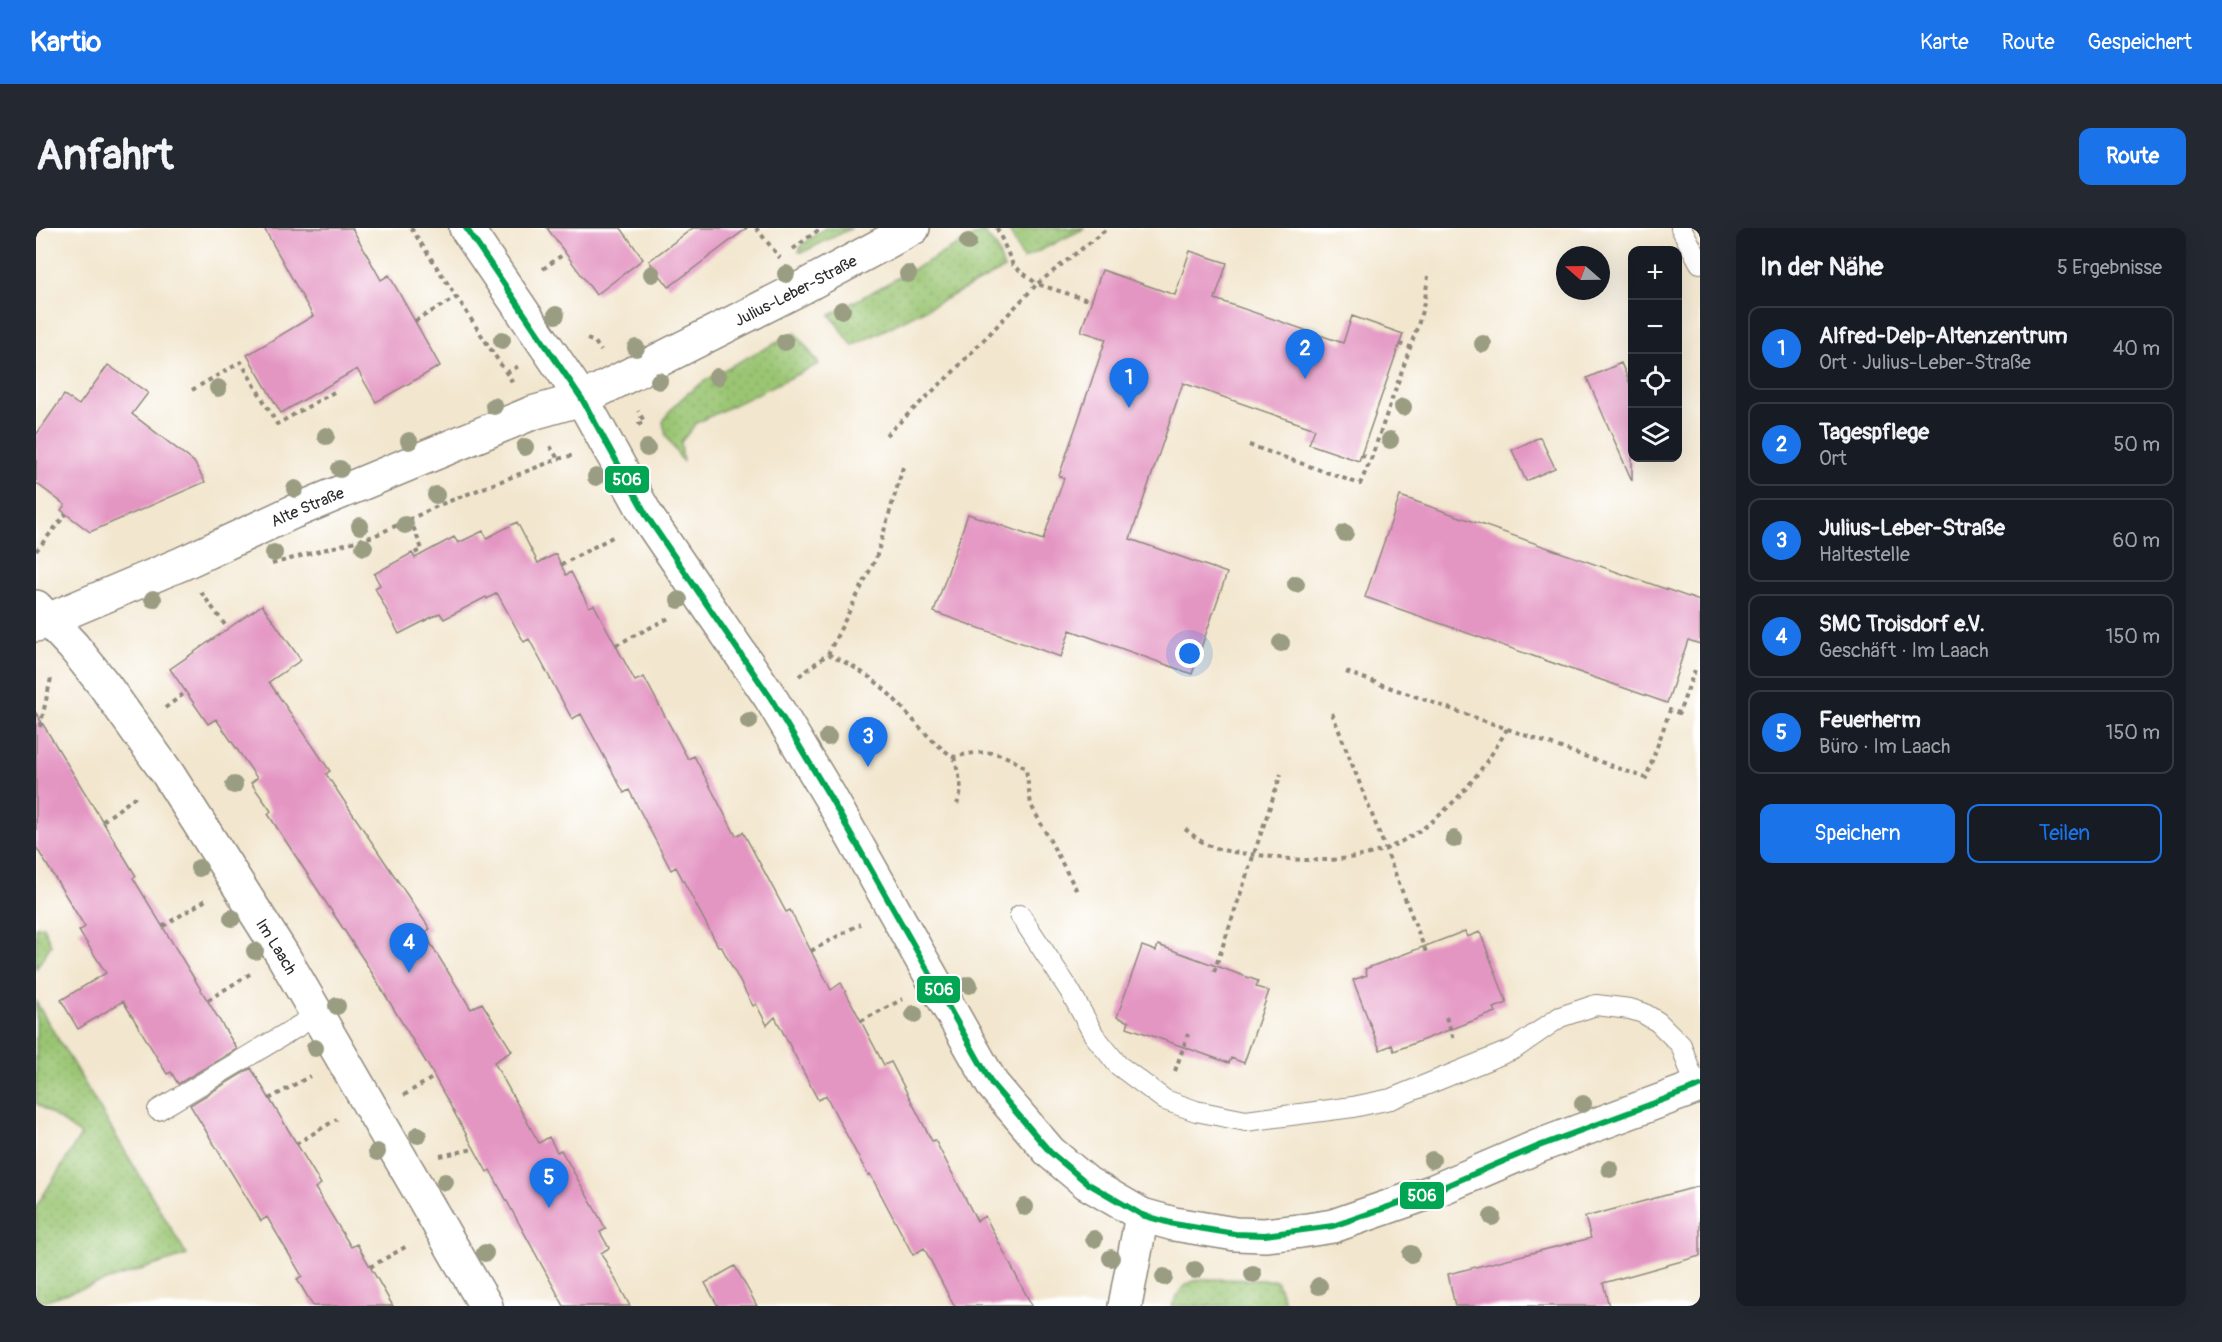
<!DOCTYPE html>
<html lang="de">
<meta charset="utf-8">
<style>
body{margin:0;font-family:Pangolin,sans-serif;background:#242831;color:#f1f3f6}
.controls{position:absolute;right:18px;top:18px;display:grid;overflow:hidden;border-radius:12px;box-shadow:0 6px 24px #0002}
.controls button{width:54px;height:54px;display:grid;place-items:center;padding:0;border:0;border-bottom:2px solid #363941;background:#171b24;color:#f1f3f6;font:30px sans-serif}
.compass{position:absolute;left:1520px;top:18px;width:54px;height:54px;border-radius:50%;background:#171b24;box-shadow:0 6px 24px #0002;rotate:290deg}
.you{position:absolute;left:1154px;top:426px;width:21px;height:21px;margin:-15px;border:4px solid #fff;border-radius:50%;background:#1a73e8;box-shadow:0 0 0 9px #1a73e833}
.badge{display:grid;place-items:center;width:39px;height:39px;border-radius:50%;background:#1a73e8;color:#fff;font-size:20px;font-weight:700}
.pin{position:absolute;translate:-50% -50px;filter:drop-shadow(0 2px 3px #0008)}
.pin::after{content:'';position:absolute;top:32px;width:21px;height:18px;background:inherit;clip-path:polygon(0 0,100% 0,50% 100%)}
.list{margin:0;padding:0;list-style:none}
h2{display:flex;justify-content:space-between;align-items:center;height:78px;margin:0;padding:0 24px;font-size:26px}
h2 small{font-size:20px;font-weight:400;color:#9ea1a6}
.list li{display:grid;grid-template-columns:39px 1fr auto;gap:18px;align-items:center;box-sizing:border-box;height:84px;margin:0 12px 12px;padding:0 12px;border:2px solid #363941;border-radius:12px}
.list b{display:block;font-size:22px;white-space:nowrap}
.list p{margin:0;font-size:20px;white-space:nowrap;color:#9ea1a6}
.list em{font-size:20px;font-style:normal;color:#9ea1a6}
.actions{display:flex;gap:12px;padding:18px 24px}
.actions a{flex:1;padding:14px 0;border:2px solid #1a73e8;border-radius:12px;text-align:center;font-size:21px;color:#1a73e8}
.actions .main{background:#1a73e8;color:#fff}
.icon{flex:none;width:33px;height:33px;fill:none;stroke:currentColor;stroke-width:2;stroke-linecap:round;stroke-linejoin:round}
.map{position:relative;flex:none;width:1664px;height:1078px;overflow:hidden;border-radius:12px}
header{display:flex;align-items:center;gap:36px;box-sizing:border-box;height:84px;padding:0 30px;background:#1a73e8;color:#fff}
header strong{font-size:28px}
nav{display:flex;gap:33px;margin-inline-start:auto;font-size:21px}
.intro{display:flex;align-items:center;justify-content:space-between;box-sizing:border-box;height:144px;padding:0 36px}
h1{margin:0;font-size:42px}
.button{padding:15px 27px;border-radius:12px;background:#1a73e8;color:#fff;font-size:21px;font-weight:700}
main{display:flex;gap:36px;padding:0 36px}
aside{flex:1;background:#171b24;border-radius:12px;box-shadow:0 6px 24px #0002}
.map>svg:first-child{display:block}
</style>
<header>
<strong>Kartio</strong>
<nav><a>Karte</a><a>Route</a><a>Gespeichert</a></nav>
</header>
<div class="intro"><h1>Anfahrt</h1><a class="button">Route</a></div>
<main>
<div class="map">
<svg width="1664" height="1078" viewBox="0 0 1664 1078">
<defs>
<pattern id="grass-dots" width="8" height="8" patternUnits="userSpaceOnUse" patternTransform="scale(1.5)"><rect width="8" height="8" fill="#9ac572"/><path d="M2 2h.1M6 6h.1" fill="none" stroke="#85a963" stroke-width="1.8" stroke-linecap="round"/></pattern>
</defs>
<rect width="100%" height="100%" fill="#fff"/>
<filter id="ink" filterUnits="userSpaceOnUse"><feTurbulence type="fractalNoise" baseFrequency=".0167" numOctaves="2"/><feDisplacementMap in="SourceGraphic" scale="12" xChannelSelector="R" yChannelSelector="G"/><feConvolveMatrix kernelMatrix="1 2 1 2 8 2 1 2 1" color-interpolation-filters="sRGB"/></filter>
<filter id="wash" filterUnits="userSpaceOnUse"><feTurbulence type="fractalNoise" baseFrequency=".008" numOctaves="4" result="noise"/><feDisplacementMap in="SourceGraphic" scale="24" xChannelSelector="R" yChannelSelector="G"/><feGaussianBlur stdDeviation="1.35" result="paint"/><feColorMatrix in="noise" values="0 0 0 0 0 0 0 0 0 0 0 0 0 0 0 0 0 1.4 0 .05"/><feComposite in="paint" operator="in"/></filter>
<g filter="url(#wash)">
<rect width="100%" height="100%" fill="#f2e6ce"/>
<path fill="url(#grass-dots)" stroke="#62784e" stroke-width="1.5" d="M789,0h27l-49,24h-4l2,-6z
M972,0h77l-62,31z
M947,3l14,17 7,21 -151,77 -23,-31z
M760,105l23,31 -123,59 -15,19 2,20 -17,-26 -3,-14c18,-38 95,-69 133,-89z
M7,698l8,19 -15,24v-42z
M0,774l151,253 -147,47 -4,-3v-92l45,-72 -45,-32z
M1167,1051l73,1 10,26h-114c7,-16 14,-25 31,-27z"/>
<g id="blocks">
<path fill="#e496c3" d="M228,0h88l29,52 8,-5 51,91 -64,36 -19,-33 -76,44 -34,-58 66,-39z
M511,0h74l22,31 -47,36z
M657,0h54l-78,59 -20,-26z
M1154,23l37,12 -12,36 128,44 9,-27 51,18 -44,127 -50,-17 6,-15 -132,-46 -53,156 97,34 -35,101 -122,-44 -9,27 -127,-45 34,-98 75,26 21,-62 -5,-2 47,-137 -25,-8 21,-61 73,25z
M1585,135l11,25v93l-45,-103z
M72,137l40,28 -16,21 62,48 11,20 -115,50 -29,-22 4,-5 -29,-22v-48l28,-40 15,10z
M1504,209l15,31 -29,13 -14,-31z
M1364,268l300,105v43l-12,-4 -21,63 -302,-106z
M481,294l21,41 18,-9 10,21 5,-3 18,35 5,-2 41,76 9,-4 44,82 6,-3 42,80 7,-4 43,80 4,-2 41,80 10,-7 43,82 7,-3 41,79 3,-1 42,81 8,-5 47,90h-78l-30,-58 -11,7 -43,-81 -2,1 -42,-79 -8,4 -43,-83 -8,8 -11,-21 -3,2 -32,-60h-3l-42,-79 -5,3 -42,-80 -5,3 -43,-79 -9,5 -43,-80 -5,3 -27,-49 -10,6 -1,-2 -42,22 -4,-6 -41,21 -24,-46 5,-3 -6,-11 38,-21 3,5 39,-21 4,6 25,-12 4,7z
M226,377l39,55 -32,22 61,89 -4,3 104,155 -6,4 47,76 11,-6 30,48 -18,11 45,81 10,-6 8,15 4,-2 45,79 -6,3 9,16 -8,5 29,53h-66l-74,-136 -3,2 -58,-105 -62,-102 -99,-151 3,-3 -20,-28 6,-5 -41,-59 -8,5 -38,-55z
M0,485l89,145 11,18 -3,2 104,171 -59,35 -7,-12 -4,2 -44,-73 -45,28 -17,-29 45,-27 -27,-42 6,-4 -49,-80z
M1429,703l2,6 13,-5 27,71 -13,5 2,4 -102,39 -2,-6 -12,5 -27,-70 14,-5 -2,-6z
M1122,717l100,36 -2,6 13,4 -25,72 -13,-5 -2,5 -102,-36 2,-5 -12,-5 25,-71 14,5z
M215,840l70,116 -6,4 36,59 6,-3 36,62h-80l-16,-27 5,-3 -35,-59 -6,4 -71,-116z
M1664,958v70l-97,27 6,23h-154l-7,-32 143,-36 -6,-21z
M699,1038l22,40h-39l-13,-23z"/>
</g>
</g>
<g filter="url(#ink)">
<use href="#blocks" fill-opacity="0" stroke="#8e887c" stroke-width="1.5"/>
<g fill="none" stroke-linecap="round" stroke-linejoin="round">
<g stroke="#8e887c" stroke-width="22">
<path id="lane" d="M1645,0l19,35
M984,687l50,76 24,44 24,30 47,35 31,11 50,10 107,-14 38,-8 123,-50 46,-32 36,-12 34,4 13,4 15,9 23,23 15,42
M122,882l159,-95"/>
</g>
<g stroke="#8e887c" stroke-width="36">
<g id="street">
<path d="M430,0l116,171 66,119 122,179 60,100 162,287 58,68 37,31 55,32 32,9 61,10 30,1 36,-4 32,-5 101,-35 105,-45 161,-60"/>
<path id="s1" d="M0,379l37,39 32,40 63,88 114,180 204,352"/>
<path id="s2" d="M0,397l145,-61 112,-52 239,-99 50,-14 221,-112 110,-59"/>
<path d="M1089,1078l17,-91"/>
</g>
</g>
<path stroke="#8e887c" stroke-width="4" stroke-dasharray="4.5 4.5" stroke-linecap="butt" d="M375,0l102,155
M720,0l24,30
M961,0l16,37 24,19 71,-56
M757,21l28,-21
M507,41l22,-16
M379,93l42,-24
M551,111l8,3 6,9
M1363,116l11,3
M470,145l13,-7
M156,162l49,-28 36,62 57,-32
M602,197l6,-4 -6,-10
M850,207l67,-63 84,-88 54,17
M1213,217l111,39 11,-25 48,-137 6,-23 3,-23
M514,218l8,13
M1325,227l10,4
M374,291l12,30 -9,5
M0,323l30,-37
M236,336l102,-28 68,-32 116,-45 16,-4
M525,337l55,-30
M165,364l27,37
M580,417l55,-28
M792,426c21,10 42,21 59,38 21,20 42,50 67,65 30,-7 46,-8 72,12l5,36 46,86
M1310,444l300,106 24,-68 9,3 17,-46
M763,448l29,-22 48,-96 28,-94
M129,480l21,-16
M1296,485l94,239
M4,499l11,-49
M918,529c4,18 11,30 3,47
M67,593l35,-26
M1149,601c6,4 12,10 19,14 18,10 42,10 62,13 37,6 83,7 119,-7 54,-21 94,-71 122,-120
M127,698l43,-26
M775,723l49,-27
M1178,744l67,-198
M172,772l45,-28
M1410,789l9,25
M825,793l42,-22
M1139,843l13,-37
M368,867l30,-18
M233,871l41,-23
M260,916l41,-25
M404,928l34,-7
M334,1039l39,-22"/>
<use href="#lane" stroke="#fff" stroke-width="20"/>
<use href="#street" stroke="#fff" stroke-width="33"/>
<g stroke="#fff" stroke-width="10">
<path id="bus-1" d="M430,0l116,171 66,119 122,179 60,100 162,287 58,68 37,31 55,32 32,9 61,10 30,1 68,-9 101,-35 105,-45 161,-60"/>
</g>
<use href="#bus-1" stroke="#00a651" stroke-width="6"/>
</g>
<g fill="#9a9d82">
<circle cx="932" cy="14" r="9"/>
<circle cx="616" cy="46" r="9"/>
<circle cx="750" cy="46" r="9"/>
<circle cx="872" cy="46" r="9"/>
<circle cx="806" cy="82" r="9"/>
<circle cx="520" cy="87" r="9"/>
<circle cx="466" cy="112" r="9"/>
<circle cx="749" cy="114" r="9"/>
<circle cx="1447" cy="116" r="9"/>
<circle cx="600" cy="120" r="9"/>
<circle cx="681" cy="149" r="9"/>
<circle cx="623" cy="153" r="9"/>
<circle cx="182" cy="160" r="9"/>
<circle cx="458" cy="178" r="9"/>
<circle cx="1367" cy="179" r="9"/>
<circle cx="290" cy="208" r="9"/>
<circle cx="1354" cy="212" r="9"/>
<circle cx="373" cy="213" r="9"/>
<circle cx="489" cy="219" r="9"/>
<circle cx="611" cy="220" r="9"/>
<circle cx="304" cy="241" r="9"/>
<circle cx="560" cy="249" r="9"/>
<circle cx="259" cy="261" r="9"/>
<circle cx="400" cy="267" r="9"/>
<circle cx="369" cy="297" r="9"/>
<circle cx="324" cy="298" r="9"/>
<circle cx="1309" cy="305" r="9"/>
<circle cx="328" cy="319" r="9"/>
<circle cx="238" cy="325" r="9"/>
<circle cx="1260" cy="356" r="9"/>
<circle cx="117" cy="371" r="9"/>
<circle cx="643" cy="372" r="9"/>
<circle cx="1245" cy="415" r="9"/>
<circle cx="713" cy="493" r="9"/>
<circle cx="792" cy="509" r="9"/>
<circle cx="198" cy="557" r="9"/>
<circle cx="1418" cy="611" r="9"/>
<circle cx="163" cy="640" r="9"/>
<circle cx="196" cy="690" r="9"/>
<circle cx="219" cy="723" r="9"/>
<circle cx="933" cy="757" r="9"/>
<circle cx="301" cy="778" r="9"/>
<circle cx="878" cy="786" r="9"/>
<circle cx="279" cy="820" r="9"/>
<circle cx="1547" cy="876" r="9"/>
<circle cx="382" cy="907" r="9"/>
<circle cx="341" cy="924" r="9"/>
<circle cx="1396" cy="932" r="9"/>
<circle cx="1574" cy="941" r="9"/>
<circle cx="409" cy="954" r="9"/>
<circle cx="989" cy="979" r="9"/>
<circle cx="1456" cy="989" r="9"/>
<circle cx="1058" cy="1011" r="9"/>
<circle cx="449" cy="1025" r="9"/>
<circle cx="1375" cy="1026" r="9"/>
<circle cx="1075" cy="1030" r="9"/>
<circle cx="1159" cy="1042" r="9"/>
<circle cx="1217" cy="1046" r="9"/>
<circle cx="1128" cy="1049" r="9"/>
<circle cx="1283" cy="1058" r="9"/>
</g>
</g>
<g text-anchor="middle" stroke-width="4.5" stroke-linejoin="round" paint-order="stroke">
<g font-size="16" fill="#2b2b2b" stroke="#fff">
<text dy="6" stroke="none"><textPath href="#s2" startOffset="831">Julius-Leber-Straße</textPath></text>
<text dy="6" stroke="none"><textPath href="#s2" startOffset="296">Alte Straße</textPath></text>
<text dy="6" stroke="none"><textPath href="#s1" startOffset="417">Im Laach</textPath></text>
</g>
</g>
<g stroke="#fff" stroke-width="2">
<rect x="568" y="237" width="46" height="29" rx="6" fill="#00a651"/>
<rect x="880" y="747" width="45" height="29" rx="6" fill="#00a651"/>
<rect x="1363" y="953" width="46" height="29" rx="6" fill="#00a651"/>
</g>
<g font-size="16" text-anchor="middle" font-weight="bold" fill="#fff">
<text x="591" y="257">506</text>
<text x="903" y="767">506</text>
<text x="1386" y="973">506</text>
</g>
</svg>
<div class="controls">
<button>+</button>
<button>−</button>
<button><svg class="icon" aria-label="locate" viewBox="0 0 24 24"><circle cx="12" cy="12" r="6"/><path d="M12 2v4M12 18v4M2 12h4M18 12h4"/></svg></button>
<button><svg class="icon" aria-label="layers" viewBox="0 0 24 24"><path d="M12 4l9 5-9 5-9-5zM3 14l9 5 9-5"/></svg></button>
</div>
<svg class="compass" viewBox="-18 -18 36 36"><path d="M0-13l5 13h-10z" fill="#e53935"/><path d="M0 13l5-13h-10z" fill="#9ea1a6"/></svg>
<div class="you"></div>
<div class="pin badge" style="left:1093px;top:180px">1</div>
<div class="pin badge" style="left:1269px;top:151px">2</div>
<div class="pin badge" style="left:832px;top:539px">3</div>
<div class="pin badge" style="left:373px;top:745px">4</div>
<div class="pin badge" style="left:513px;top:980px">5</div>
</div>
<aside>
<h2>In der Nähe<small>5 Ergebnisse</small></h2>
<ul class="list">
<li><span class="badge">1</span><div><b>Alfred-Delp-Altenzentrum</b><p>Ort · Julius-Leber-Straße</p></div><em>40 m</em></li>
<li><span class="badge">2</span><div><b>Tagespflege</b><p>Ort</p></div><em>50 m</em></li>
<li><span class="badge">3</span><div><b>Julius-Leber-Straße</b><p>Haltestelle</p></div><em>60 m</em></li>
<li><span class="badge">4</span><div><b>SMC Troisdorf e.V.</b><p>Geschäft · Im Laach</p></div><em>150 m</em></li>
<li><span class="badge">5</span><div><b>Feuerherm</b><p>Büro · Im Laach</p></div><em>150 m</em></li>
</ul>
<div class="actions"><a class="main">Speichern</a><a>Teilen</a></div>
</aside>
</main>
